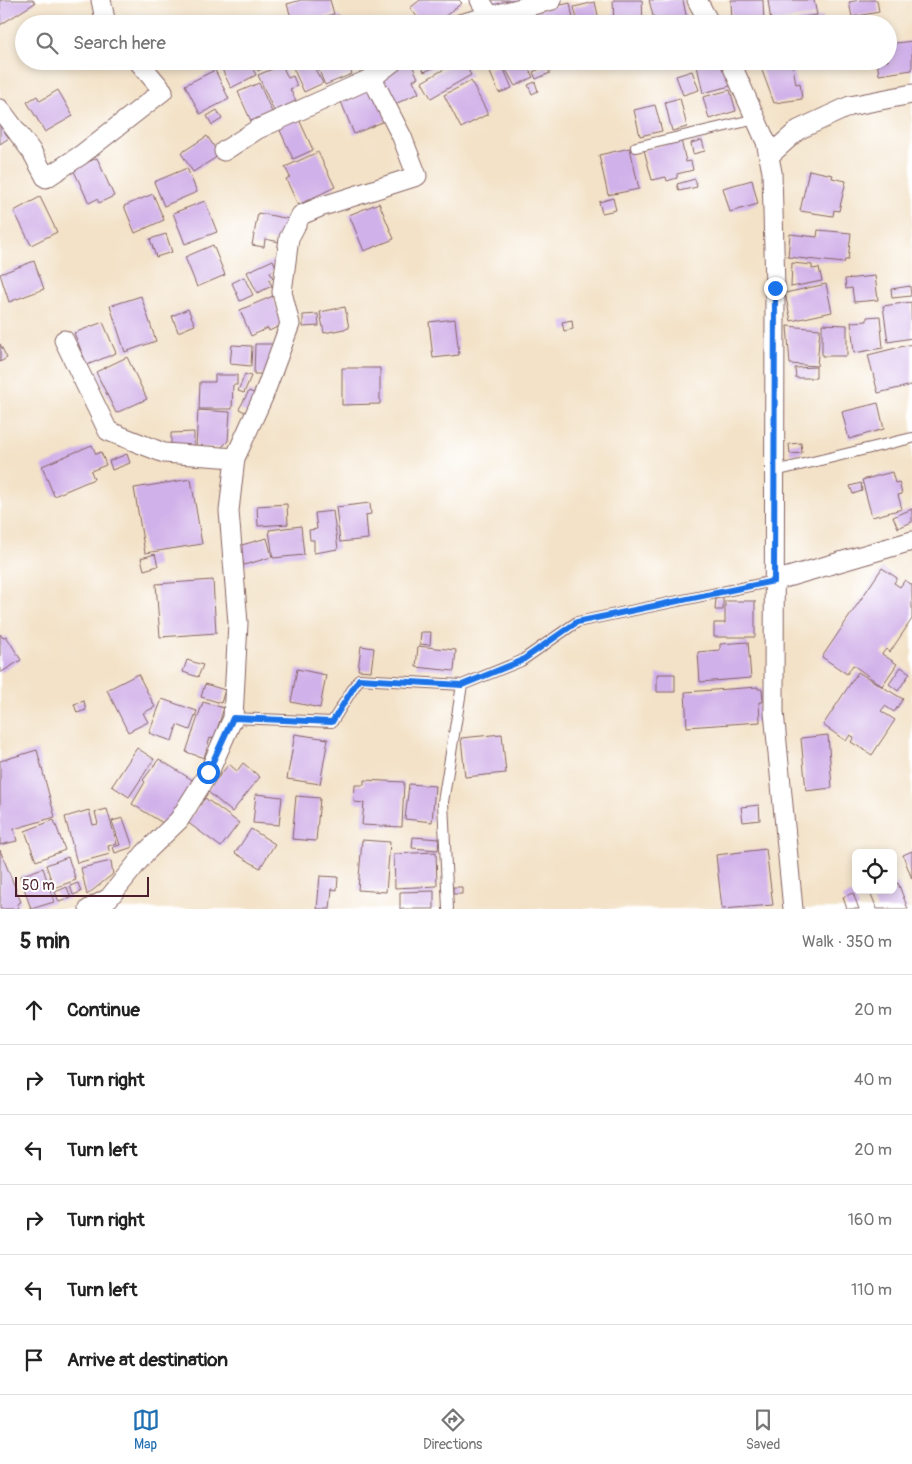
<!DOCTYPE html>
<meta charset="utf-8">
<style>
body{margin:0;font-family:Pangolin,sans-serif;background:#f2f2f2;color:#222}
.controls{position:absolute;right:15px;bottom:15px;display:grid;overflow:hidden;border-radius:8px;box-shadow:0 2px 8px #0003}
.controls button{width:45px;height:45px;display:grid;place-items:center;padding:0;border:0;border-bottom:1px solid #e0e0e0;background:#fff;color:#222;font:25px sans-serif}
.scale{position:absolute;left:15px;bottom:12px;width:134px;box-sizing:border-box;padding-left:5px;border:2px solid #4a1f2b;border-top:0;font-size:14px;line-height:18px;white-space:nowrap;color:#4a1f2b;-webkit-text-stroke:4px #fff;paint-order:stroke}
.stop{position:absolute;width:15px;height:15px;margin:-11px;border:4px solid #1a73e8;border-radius:50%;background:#fff}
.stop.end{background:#1a73e8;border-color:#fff;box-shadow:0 1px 5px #0008}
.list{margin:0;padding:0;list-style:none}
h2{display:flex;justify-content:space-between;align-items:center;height:65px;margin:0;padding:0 20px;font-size:21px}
h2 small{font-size:16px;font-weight:400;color:#767676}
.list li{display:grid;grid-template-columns:32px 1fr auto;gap:15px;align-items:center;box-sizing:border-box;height:70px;padding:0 20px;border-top:1px solid #e0e0e0}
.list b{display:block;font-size:19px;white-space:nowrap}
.list em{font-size:16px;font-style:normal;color:#767676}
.icon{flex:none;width:28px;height:28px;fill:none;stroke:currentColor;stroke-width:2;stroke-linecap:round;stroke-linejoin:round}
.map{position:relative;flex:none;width:912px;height:909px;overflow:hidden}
.search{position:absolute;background:#fff;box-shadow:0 2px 8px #0003;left:15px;right:15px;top:15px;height:55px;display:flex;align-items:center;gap:12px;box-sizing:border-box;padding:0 18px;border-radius:28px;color:#767676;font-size:19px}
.sheet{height:485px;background:#fff}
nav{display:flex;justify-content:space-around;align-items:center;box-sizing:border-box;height:70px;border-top:1px solid #e0e0e0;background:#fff;font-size:14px;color:#767676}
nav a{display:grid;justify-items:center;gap:2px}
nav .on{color:#1f6fb2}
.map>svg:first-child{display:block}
</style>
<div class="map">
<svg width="912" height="909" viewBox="0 0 912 909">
<rect width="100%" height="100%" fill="#fff"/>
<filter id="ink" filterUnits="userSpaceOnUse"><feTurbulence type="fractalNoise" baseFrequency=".02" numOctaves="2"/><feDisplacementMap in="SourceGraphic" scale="10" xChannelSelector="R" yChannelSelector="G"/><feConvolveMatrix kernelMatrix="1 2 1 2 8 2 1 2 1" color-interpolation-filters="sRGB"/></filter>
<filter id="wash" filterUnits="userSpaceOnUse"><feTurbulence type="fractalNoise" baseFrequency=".0096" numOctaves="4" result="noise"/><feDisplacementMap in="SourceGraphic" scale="20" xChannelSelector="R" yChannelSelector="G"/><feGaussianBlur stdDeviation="1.12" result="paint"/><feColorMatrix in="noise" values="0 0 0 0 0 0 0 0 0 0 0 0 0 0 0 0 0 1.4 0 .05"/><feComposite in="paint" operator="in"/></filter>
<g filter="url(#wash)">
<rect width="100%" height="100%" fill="#f3e2c8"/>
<g id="blocks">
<path fill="#d1b1e9" d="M0,0h33l2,3 -35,22z
M301,0h29l4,14 -14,4 2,6h-29l-6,-20z
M420,0h39l3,3 -27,21h-12l-13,-16z
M488,0h46l-43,10z
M613,0h29l1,24h-29z
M649,0h34l4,20 6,-1 1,5h-39z
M731,0h32l1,24h-32z
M768,0h46l3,15 -46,7z
M860,0h17l2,12 -27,5 -3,-15z
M595,2l5,22h-22l-4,-17z
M570,3l4,21h-42l-2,-12z
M520,14l4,10h-13l-2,-5z
M339,15l3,8 -14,1 -1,-5z
M823,17l1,7h-25l-1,-4z
M912,41v29l-33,5 -2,-14h11v-17z
M200,61h11l-8,5z
M218,61h31l7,14 -25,13z
M253,61h23l-18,10z
M290,61h20l13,22 -19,9z
M315,61h32l5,13 -27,11z
M420,61h29l-25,11z
M458,61h5l8,14 -40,23 -9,-16z
M501,61h23l9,16 -18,9z
M526,61h16l1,2 -14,6z
M584,61h14v1l-13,4z
M717,61h7l6,25 -27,7 -6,-27z
M792,61l4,23 4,-1 2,16 -28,4 -14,-38z
M406,64l1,3 5,-2 6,13 -5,2 6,13 -26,12 -13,-29z
M282,65l6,13 5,-2 4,10 -7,3 6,12 -22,10 -16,-36z
M502,65l10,23 -13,5 -10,-23z
M546,66l4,7 -14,6 -3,-7z
M215,70l14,29 -29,15 -15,-29z
M692,71l7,19 -16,5 -7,-19z
M471,81l17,33 -27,14 -17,-33z
M535,82l3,9 -6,3 -4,-9z
M259,83l13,29 -21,9 -13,-29z
M374,86l13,34 -33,14 -14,-35z
M58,90l15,26 -28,16 -18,-30 10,-6 3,5z
M730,90l6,21 -27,8 -6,-22z
M680,98l7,29 -15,4 -7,-29z
M655,105l7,26 -22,5 -6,-26z
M217,110l5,9 -10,6 -5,-9z
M298,117l15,33 -20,9 -15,-33z
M0,121l9,17 -9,6z
M207,136l13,19 -27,17 -12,-19z
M681,140l5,22 5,-1 2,9 -16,4v4l-10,3 -1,-4 -14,3 -8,-30z
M702,140l3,11 -12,3 -2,-11z
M630,148l9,41 -31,6 -9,-40z
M318,152l17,35 -37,18 -12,-26 4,-2 -5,-10z
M97,158l17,38 -15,7 -2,-4 -8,4 -16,-34z
M187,168l10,24 -33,14 -10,-24z
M809,170l24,5 -1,3 14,3 -7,30 -5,-1 -1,6 -33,-5z
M695,179l2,8 -18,4 -2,-7z
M752,180l6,24 -28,8 -7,-24z
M153,194l11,26 -29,13 -11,-27z
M40,197l17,35 -26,13 -17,-34z
M613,198l3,12 -14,3 -3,-11z
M205,201l12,31 -32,12 -12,-31z
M379,203l15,36 -30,12 -15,-36z
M258,213l32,6 -5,24 -20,-4 -1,8 -12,-2z
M818,230l33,3 -3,27h-3l-1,3 -56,-6 2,-23 27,3z
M166,234l6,18 -16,5 -6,-18z
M213,245l12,30 -28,12 -12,-30z
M273,260l4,9 -7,3 3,6 -4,2 3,6 -15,7 -10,-21z
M34,261l10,28 -35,13 -9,-28z
M792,263l20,2v4l7,-1 3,13 -31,6z
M875,276l3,24 -24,2 -2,-14 -6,1 -1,-10z
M244,277l9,18 -13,6 -8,-18z
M826,284l6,28 -41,9 -6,-28z
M910,286l1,10 -19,2 -1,-9z
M141,296l15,45 -31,11 -15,-46z
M273,296l9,29 -13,6 -1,-3 -17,8 -11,-26z
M911,302l1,36 -24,4 -5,-36z
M345,307l4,21 -25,5 -4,-21z
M188,309l7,16 -17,7 -6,-16z
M318,314l1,12 -16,1v-12z
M880,316l3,32 -29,5 -3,-31 16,-1v-4z
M455,319l4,36 -26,3 -4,-36z
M572,320l1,9 -9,2 -2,-9z
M103,322l13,31 -29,12 -13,-32z
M822,324l25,1v31h-25z
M787,326l33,3 -3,37 -27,-2z
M0,344l7,14 -7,4z
M255,344h17v19l-3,11h-15z
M912,344v41l-34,8 -10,-38z
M232,345l20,1 -1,20 -21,-2z
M127,357l20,42 -31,14 -20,-41z
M816,367v11h-20l-1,-10z
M342,368h38v36l-38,1z
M245,374l6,2 -7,17 -6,-2z
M215,375h22v10h-4l-1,24h-33l1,-27h15z
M249,391l7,3 -9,19 -8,-4z
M878,403l6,26 -35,10 -7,-27z
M198,410l32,2 -2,29 -7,7 -25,-1z
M194,432v14h-23v-13z
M801,443l1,10 -12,1 -1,-10z
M92,445l4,9 5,-2 5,13 -15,6 3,8 -40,17 -12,-30z
M127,454l3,9 -18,7 -3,-9z
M892,472l3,11 4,-1 3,12 -4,1 4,14 -30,8 -10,-37z
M191,479l11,65 -57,9 -11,-65z
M861,483l1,8 -9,3 -3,-8z
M370,503l1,11 -5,1 2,24 -28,3 -4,-35z
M287,504l1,20 -30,2 -1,-20z
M912,509v13l-14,6 -5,-11z
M333,511l5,38 -24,4v-13h-4l-1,-10 8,-1 -2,-16z
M301,526l3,29 -31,3 -4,-28z
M267,538l5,19 -28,8 -6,-19z
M155,554l3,12 -14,4 -3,-12z
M882,568l15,10 -3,5 6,4 5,-7 7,5v34l-22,33 -4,-3 -4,5 15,10 -15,22 -29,-21 -6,9 -25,-17z
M213,580l3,53 -56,4 -4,-53z
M716,598h7v12h-8z
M725,601h30v36h-41v-14h11z
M421,632h10l-1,13 -10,-1z
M0,634l3,4 3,-2 15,24 -21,13z
M748,642l3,36 -51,4 -2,-30 22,-2v-6z
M361,646l13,2 -3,23 -13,-1z
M418,646l38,4 -2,21 -38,-4z
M187,660l16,5 -5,12 -15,-5z
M901,667l9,6 -12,18 -9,-7z
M297,669l29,6 -6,33 -29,-6z
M858,672l45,27 -9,13 -9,-6 -4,5 14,9 -23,35 -21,-13 3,-5 -4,-2 -4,6 -23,-16z
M138,674l17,33 -12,6 5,9 -20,10 -21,-42z
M657,674h18v18h-18z
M205,684l20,6 -4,13 -20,-6z
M758,687v2h4l1,13h-4l1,20 -73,5 -2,-35z
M162,699l35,12 -7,19 -13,-5 -5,16 -23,-8z
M84,701l2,9 -9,3 -3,-9z
M203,702l21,6 -10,31 -4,-1 -6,20 -18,-6z
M295,734l33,5 -8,45 -33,-5z
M502,734l4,39 -41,4 -4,-39z
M828,735l4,53 -26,3 -5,-53z
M137,748l17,11 -25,38 -17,-11z
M37,750l18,67 -41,12 3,12 -17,4v-84z
M159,759l35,22 -28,44 -34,-21 13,-22 -2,-2z
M243,763l17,14 -28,35 -25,-21 22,-27 8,7z
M364,780l40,2 -2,45 -40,-2 2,-22 -10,-1 1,-17h9z
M409,784l26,2 -3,36 -27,-3z
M256,794l26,3 -3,28 -26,-2z
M296,796l24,2 -4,43 -24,-2z
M205,798l34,25 -18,24 -34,-25z
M759,805l1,15 -17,2 -2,-15z
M107,809l10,35 -9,2 2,8 -33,9 -12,-46 24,-7 4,15 5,-1 -3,-12z
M123,818l10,29 -18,6 -2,-6 7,-2 -8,-24z
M54,820l11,30 -29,11 -11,-30z
M251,829l24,15 -15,24 -25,-15z
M413,837l26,2 -1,11 -26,-2z
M362,840l28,2 -4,50 -28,-2z
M766,849l7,56 -51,4 -6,-54z
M0,850l21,52 -4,2 2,5h-19z
M912,851v28l-9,-24z
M436,852l1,34 -42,2 -1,-34z
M68,857l8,23 -22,8 -8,-23z
M111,861l2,13 -26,21 -6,-27z
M43,868l11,34 -23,7 -11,-33z
M320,876l18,1 -1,13 -5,-1 -2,20h-13z
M78,883l3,9 -8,3 -3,-9z
M898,883l10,26h-31l-6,-15 10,-4h12v-5z
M67,887l4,11 -12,4 -4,-10z
M453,887h9v7h-9z
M434,891v18h-34v-17z
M853,893l6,16h-12l-4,-12z"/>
</g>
</g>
<g filter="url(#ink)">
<use href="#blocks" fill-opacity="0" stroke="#856362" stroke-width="1"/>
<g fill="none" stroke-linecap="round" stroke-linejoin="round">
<g stroke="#856362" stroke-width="12">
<path id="service" d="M636,147l120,-28
M775,471l137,-33
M233,718l99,4 27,-43 103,6 59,-24 56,-39 197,-41
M448,909l-5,-107 19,-117"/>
</g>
<g stroke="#856362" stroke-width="21">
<path id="minor" d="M101,0l5,24
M480,0l9,15
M697,0l13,24
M460,24l92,-24
M730,61l36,81 6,30 3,116 -1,424 19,197
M0,109l32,43 14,26 35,-23 82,-64 -25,-30
M224,151l34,-22 114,-51
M769,156l29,-26 52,-24 62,-12
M64,340l44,91 56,22 71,5
M774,581l138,-40
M89,909l20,-11 36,-45 34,-33 30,-48 24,-54 5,-95 -9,-112 6,-53 28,-61 27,-73 -8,-32 7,-54 12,-23 19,-8 97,-31 -15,-39 -30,-59 22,-17"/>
</g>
<use href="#service" stroke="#fff" stroke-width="10"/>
<use href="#minor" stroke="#fff" stroke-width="19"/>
</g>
</g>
<g fill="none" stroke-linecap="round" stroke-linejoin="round" filter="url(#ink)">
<path stroke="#1a73e8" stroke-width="6" d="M208,772l25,-54 99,4 27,-43 103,6 59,-24 56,-39 197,-41 1,-293"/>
</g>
</svg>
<div class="controls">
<button><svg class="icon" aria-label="locate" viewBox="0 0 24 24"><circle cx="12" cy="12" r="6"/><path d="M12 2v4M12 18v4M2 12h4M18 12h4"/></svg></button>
</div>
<div class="scale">50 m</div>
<div class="stop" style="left:208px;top:772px"></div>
<div class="stop end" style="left:775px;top:288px"></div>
<div class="search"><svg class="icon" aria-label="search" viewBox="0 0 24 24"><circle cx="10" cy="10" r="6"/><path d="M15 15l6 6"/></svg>Search here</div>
</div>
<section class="sheet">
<h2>5 min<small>Walk · 350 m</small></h2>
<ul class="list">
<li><svg class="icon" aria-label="ahead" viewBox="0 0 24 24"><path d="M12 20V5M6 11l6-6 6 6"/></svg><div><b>Continue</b></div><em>20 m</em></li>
<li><svg class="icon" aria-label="right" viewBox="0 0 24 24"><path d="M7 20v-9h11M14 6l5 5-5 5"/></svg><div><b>Turn right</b></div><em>40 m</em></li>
<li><svg class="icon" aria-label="left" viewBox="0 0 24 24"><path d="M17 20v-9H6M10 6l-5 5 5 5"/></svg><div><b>Turn left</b></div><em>20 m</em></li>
<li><svg class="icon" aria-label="right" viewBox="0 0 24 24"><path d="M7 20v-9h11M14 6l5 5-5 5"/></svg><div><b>Turn right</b></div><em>160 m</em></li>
<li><svg class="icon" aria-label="left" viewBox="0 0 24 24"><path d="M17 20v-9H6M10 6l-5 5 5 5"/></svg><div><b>Turn left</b></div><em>110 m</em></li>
<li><svg class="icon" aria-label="arrive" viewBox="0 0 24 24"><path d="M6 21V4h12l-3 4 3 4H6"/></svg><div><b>Arrive at destination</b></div></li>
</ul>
</section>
<nav>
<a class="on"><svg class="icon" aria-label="map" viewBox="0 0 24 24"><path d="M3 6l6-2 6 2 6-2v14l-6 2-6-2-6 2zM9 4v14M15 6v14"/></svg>Map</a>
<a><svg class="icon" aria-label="directions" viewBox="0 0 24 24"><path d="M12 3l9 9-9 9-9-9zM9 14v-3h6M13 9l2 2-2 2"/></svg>Directions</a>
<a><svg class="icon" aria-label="saved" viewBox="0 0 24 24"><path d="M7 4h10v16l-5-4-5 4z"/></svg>Saved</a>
</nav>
